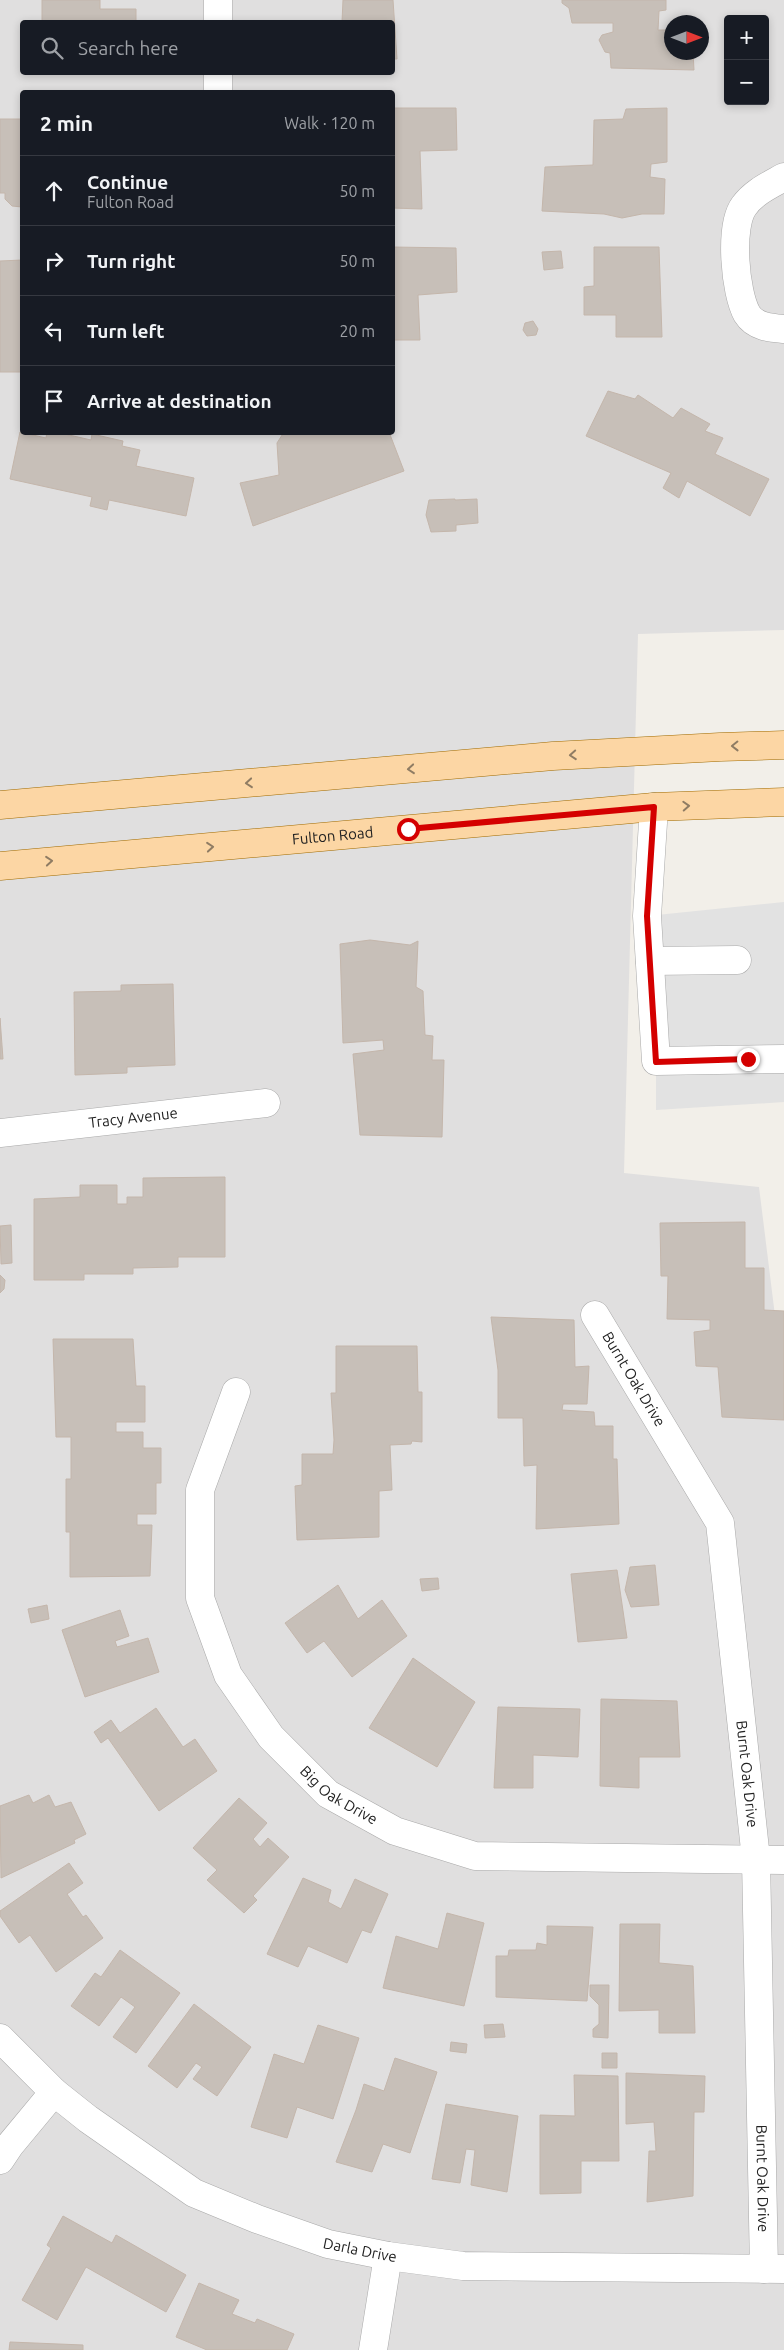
<!DOCTYPE html>
<meta charset="utf-8">
<style>
body{margin:0;font-family:Ubuntu,sans-serif;background:#242831;color:#f1f3f6}
.controls{position:absolute;right:15px;top:15px;display:grid;overflow:hidden;border-radius:5px;box-shadow:0 2px 8px #0003}
.controls button{width:45px;height:45px;display:grid;place-items:center;padding:0;border:0;border-bottom:1px solid #363941;background:#171b24;color:#f1f3f6;font:25px sans-serif}
.compass{position:absolute;left:664px;top:15px;width:45px;height:45px;border-radius:50%;background:#171b24;box-shadow:0 2px 8px #0003;rotate:90deg}
.stop{position:absolute;width:15px;height:15px;margin:-11px;border:4px solid #d40000;border-radius:50%;background:#fff}
.stop.end{background:#d40000;border-color:#fff;box-shadow:0 1px 5px #0008}
.list{margin:0;padding:0;list-style:none}
h2{display:flex;justify-content:space-between;align-items:center;height:65px;margin:0;padding:0 20px;font-size:21px}
h2 small{font-size:16px;font-weight:400;color:#9ea1a6}
.list li{display:grid;grid-template-columns:32px 1fr auto;gap:15px;align-items:center;box-sizing:border-box;height:70px;padding:0 20px;border-top:1px solid #363941}
.list b{display:block;font-size:19px;white-space:nowrap}
.list p{margin:0;font-size:16px;white-space:nowrap;color:#9ea1a6}
.list em{font-size:16px;font-style:normal;color:#9ea1a6}
.icon{flex:none;width:28px;height:28px;fill:none;stroke:currentColor;stroke-width:2;stroke-linecap:round;stroke-linejoin:round}
.map{position:relative;flex:none;width:784px;height:2350px;overflow:hidden}
.search{position:absolute;background:#171b24;box-shadow:0 2px 8px #0003;left:20px;top:20px;width:375px;height:55px;display:flex;align-items:center;gap:12px;box-sizing:border-box;padding:0 18px;border-radius:5px;color:#9ea1a6;font-size:19px}
.panel{position:absolute;background:#171b24;box-shadow:0 2px 8px #0003;left:20px;top:90px;width:375px;height:345px;border-radius:5px}
.map>svg:first-child{display:block}
</style>
<div class="map">
<svg width="784" height="2350" viewBox="0 0 784 2350">
<rect width="100%" height="100%" fill="#f2efe9"/>
<path fill="#e0dfdf" fill-rule="evenodd" d="M0,0h784v630l-146,4 -14,539 135,14 25,201v962h-784zM728,19h37v82h-37zM22,22h370v50h-370zM672,22h30v30h-30zM22,92h370v340h-370z"/>
<path fill="#e2e2e2" d="M784,902v200l-128,8v-49l-9,-145z"/>
<path fill="#c7bfb8" stroke="#c4b6ab" d="M42,0h58v9h36v13h-94z
M343,0h50l4,59h-5v-37h-50z
M562,0h104v10l-7,1 -1,19h14v22h21l1,18 -83,-2 -1,-15 -5,-1 -6,-12 3,-5 11,-3v-9h-41l-3,-15 -7,-5z
M392,108h64l1,42 -37,1 2,58 -30,-1z
M667,108v54l-16,2 -1,13 15,2 -1,35h-22l-20,4 -18,-4 -62,-3 3,-44 48,-2 1,-45 29,-1 3,-10z
M21,112l1,95 -10,-1 -7,-7v-6h-5v-74h21z
M392,247l64,1 1,44 -39,3 2,45h-28z
M594,247h65l3,90h-46v-22h-32v-28l10,-1z
M561,251l2,17 -19,2 -2,-18z
M22,260v112h-22v-111z
M533,321l5,8 -2,6 -9,1 -4,-6 2,-7z
M608,391l27,8 3,-4 35,23 8,-10 29,16 -5,7 18,7 -8,16 54,25 -19,37 -63,-35 -8,17 -16,-10 8,-15 -85,-37z
M20,432l26,6 1,-6h9l35,8 1,-6 31,7 -1,5 18,4 -4,16 58,12 -8,38 -77,-16 -2,10 -17,-4 2,-9 -82,-18z
M284,432h105l15,39 -151,55 -13,-43 39,-8 -2,-32z
M455,499v1l22,-1 1,24 -22,2v6l-25,1 -5,-17 3,-15z
M370,940l40,5 8,-4 -2,46 7,4 2,44 8,1 -1,24h12l-2,77 -82,-2 -7,-81 31,-4 -1,-10 -40,3 -3,-99z
M173,984l2,81 -48,2v6l-52,2 -1,-83 47,-1v-6z
M0,1018l3,41h-3z
M225,1177v80h-47v10l-45,1v6h-49v6h-50v-81l46,-2v-12h37v19h10v-7h16v-19z
M745,1222v46h19v42l20,1v109l-62,-3 -4,-50 -22,-1 -2,-34 16,-2v-10l-43,-1 1,-43h-7l-1,-53z
M11,1225l1,38 -11,1 -1,-38z
M0,1275l5,5 -1,9 -4,4z
M491,1317l83,3 1,47 14,-1 -2,38h-24l-1,6 32,2 1,14h18v33h4l2,65 -83,5 1,-64 -13,1 -1,-48h-25v-48z
M53,1339h80l3,47h9v36h-29v10h27v16h18v35h-5v31h-19v11h15l-2,51 -80,1v-45h-4v-53h5v-42h-15z
M336,1346h81l1,46h4v50l-10,-1 -1,3 -21,1 2,45 -13,1v46l-82,3 -2,-54 7,-1v-31h31l1,-14 -3,-47h5z
M655,1565l4,40 -28,2 -6,-17 5,-23z
M617,1570l10,68 -49,4 -7,-68z
M438,1578l1,11 -17,2 -2,-12z
M338,1585l20,34 24,-19 25,36 -55,41 -28,-36 -17,12 -22,-30z
M47,1605l2,14 -18,4 -3,-14z
M120,1610l9,26 -14,5 2,6 31,-9 11,34 -74,25 -23,-67z
M413,1658l62,44 -38,65 -68,-39z
M601,1699l76,2 3,56h-41v31l-39,-2z
M498,1707l82,2 -2,48 -45,-2v33h-39z
M156,1708l27,39 12,-8 22,32 -58,40 -51,-73 -7,5 -7,-11 17,-12 9,13z
M29,1795l4,8 16,-8 6,12 16,-5 15,32 -12,6 1,3 -74,35 -1,-72z
M239,1798l28,25 -14,16 7,8 8,-9 21,19 -36,39 4,4 -13,13 -37,-33 10,-10 -24,-22z
M69,1863l14,20 -16,11 16,23 3,-2 17,23 -47,34 -26,-37 -11,8 -19,-27v-5z
M303,1878l28,12 -3,12 13,7 14,-30 33,15 -17,39 -9,-3 -15,33 -39,-17 -10,21 -31,-13z
M447,1913l37,10 -20,83 -81,-18 13,-52 42,13z
M620,1924h40l-1,39 34,3 2,67h-36v-23l-40,1z
M547,1926l46,1 -6,74 -91,-4v-41h12l1,-6h27l1,-7 10,2z
M120,1950l60,43 -44,60 -23,-16 22,-30 -14,-10 -22,29 -28,-20 24,-33 6,4z
M590,1985h19l-1,53 -15,-1v-8l6,-5v-19l-9,-9z
M194,2004l57,43 -34,49 -24,-17 9,-12 -6,-4 -19,25 -29,-22z
M503,2024l2,13 -20,1 -1,-13z
M318,2025l41,13 -26,81 -36,-12 -10,31 -36,-11 23,-73 30,10z
M451,2042l16,2 -1,9 -16,-2z
M602,2053h15v15h-15z
M395,2058l42,14 -27,81 -27,-9 -11,28 -36,-10 20,-52 8,-26 20,7z
M626,2073l79,3 -1,36h-10l-1,84 -46,6 2,-51h7l-2,-29 -28,2z
M574,2075l44,1 1,85h-38v32l-41,1v-79l35,1z
M446,2104l72,12 -11,76 -36,-7 4,-35 -9,-1 -6,34 -28,-4z
M63,2216l49,27 4,-8 70,40 -20,37 -80,-45 -29,53 -35,-20 29,-52 -4,-3z
M199,2283l40,17 -7,14 23,9 2,-4 37,15 -7,16h-80l-31,-13z
M10,2342l73,3v5h-74z"/>
<g fill="none" stroke-linecap="round" stroke-linejoin="round">
<g stroke="#a9a9a9" stroke-width="29">
<g id="minor">
<path d="M218,0v22"/>
<path d="M218,72v20"/>
<path d="M784,177c-14,8 -30,15 -40,29 -15,20 -9,87 3,108 8,13 24,14 37,15"/>
<path d="M654,807l-7,109 9,145 128,-2"/>
<path d="M650,961l87,-1"/>
<path id="s1" d="M0,1133l266,-30"/>
<path id="s2" d="M595,1315l125,208 36,336 8,410"/>
<path id="s3" d="M236,1392l-36,98v108l28,77 43,62 57,57 67,37 80,25 309,4"/>
<path id="s4" d="M0,2038l54,54 34,27 106,74 63,26 71,25 60,12 75,10 321,3"/>
<path d="M0,2160l10,-15 44,-53"/>
<path d="M373,2350l15,-94"/>
</g>
</g>
<g stroke="#a06b00" stroke-width="29">
<g id="major">
<path d="M0,805l553,-49 167,-9 64,-2"/>
<path id="s5" d="M0,866l654,-59 130,-5"/>
</g>
</g>
<use href="#minor" stroke="#fff" stroke-width="28"/>
<use href="#major" stroke="#fcd6a4" stroke-width="28"/>
</g>
<defs><path id="oneway-chevron" d="M-2-3.5L2.5 0L-2 3.5" fill="none" stroke-width="1.6" stroke-linecap="round" stroke-linejoin="round" transform="scale(1.25)"/></defs>
<g stroke="#8f7c63">
<use href="#oneway-chevron" transform="translate(735 746) rotate(179)"/>
<use href="#oneway-chevron" transform="translate(573 755) rotate(176)"/>
<use href="#oneway-chevron" transform="translate(411 769) rotate(175)"/>
<use href="#oneway-chevron" transform="translate(249 783) rotate(175)"/>
<use href="#oneway-chevron" transform="translate(686 806) rotate(-3)"/>
<use href="#oneway-chevron" transform="translate(210 847) rotate(-5)"/>
<use href="#oneway-chevron" transform="translate(49 861) rotate(-5)"/>
</g>
<g fill="none" stroke-linecap="round" stroke-linejoin="round">
<path stroke="#d40000" stroke-width="6" d="M408,829l246,-22 -7,109 9,146 92,-3"/>
</g>
<g text-anchor="middle" stroke-width="4" stroke-linejoin="round" paint-order="stroke">
<g font-size="15" fill="#222" stroke="#fff">
<text dy="5" stroke="none"><textPath href="#s5" startOffset="334">Fulton Road</textPath></text>
<text dy="5" stroke="none"><textPath href="#s1" startOffset="134">Tracy Avenue</textPath></text>
<text dy="5" stroke="none"><textPath href="#s2" startOffset="75">Burnt Oak Drive</textPath></text>
<text dy="5" stroke="none"><textPath href="#s2" startOffset="495">Burnt Oak Drive</textPath></text>
<text dy="5" stroke="none"><textPath href="#s3" startOffset="460">Big Oak Drive</textPath></text>
<text dy="5" stroke="none"><textPath href="#s2" startOffset="900">Burnt Oak Drive</textPath></text>
<text dy="5" stroke="none"><textPath href="#s4" startOffset="425">Darla Drive</textPath></text>
</g>
</g>
</svg>
<div class="controls">
<button>+</button>
<button>−</button>
</div>
<svg class="compass" viewBox="-18 -18 36 36"><path d="M0-13l5 13h-10z" fill="#e53935"/><path d="M0 13l5-13h-10z" fill="#9ea1a6"/></svg>
<div class="stop" style="left:408px;top:829px"></div>
<div class="stop end" style="left:748px;top:1059px"></div>
<div class="search"><svg class="icon" aria-label="search" viewBox="0 0 24 24"><circle cx="10" cy="10" r="6"/><path d="M15 15l6 6"/></svg>Search here</div>
<section class="panel">
<h2>2 min<small>Walk · 120 m</small></h2>
<ul class="list">
<li><svg class="icon" aria-label="ahead" viewBox="0 0 24 24"><path d="M12 20V5M6 11l6-6 6 6"/></svg><div><b>Continue</b><p>Fulton Road</p></div><em>50 m</em></li>
<li><svg class="icon" aria-label="right" viewBox="0 0 24 24"><path d="M7 20v-9h11M14 6l5 5-5 5"/></svg><div><b>Turn right</b></div><em>50 m</em></li>
<li><svg class="icon" aria-label="left" viewBox="0 0 24 24"><path d="M17 20v-9H6M10 6l-5 5 5 5"/></svg><div><b>Turn left</b></div><em>20 m</em></li>
<li><svg class="icon" aria-label="arrive" viewBox="0 0 24 24"><path d="M6 21V4h12l-3 4 3 4H6"/></svg><div><b>Arrive at destination</b></div></li>
</ul>
</section>
</div>
